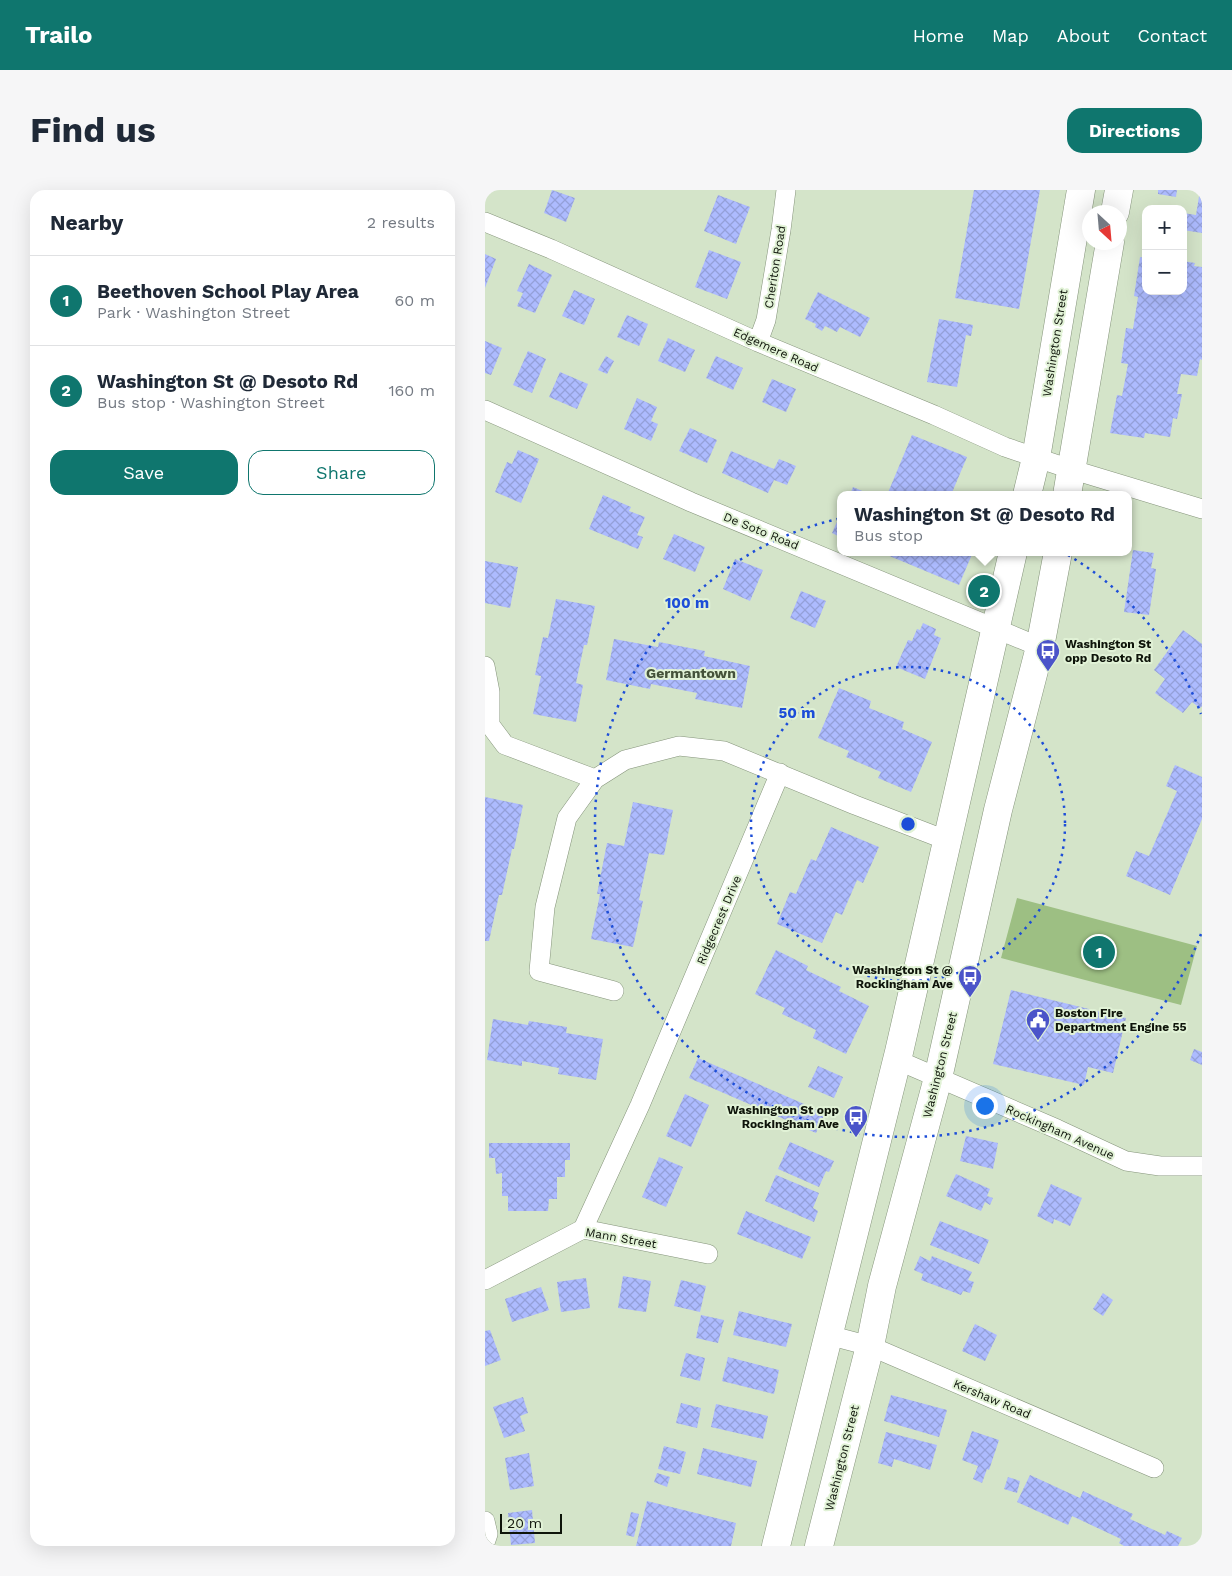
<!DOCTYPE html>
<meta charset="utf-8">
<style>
body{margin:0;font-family:"Work Sans",sans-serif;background:#f6f6f7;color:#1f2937}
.controls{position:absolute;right:15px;top:15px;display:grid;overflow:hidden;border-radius:10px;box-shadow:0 5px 20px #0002}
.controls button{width:45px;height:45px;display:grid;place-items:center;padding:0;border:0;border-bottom:1px solid #e0e1e3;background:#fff;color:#1f2937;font:25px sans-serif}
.compass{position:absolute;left:597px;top:15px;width:45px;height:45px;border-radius:50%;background:#fff;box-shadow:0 5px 20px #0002;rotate:154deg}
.scale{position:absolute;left:15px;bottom:12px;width:62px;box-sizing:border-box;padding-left:5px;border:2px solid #0e140a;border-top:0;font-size:14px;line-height:18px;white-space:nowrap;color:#0e140a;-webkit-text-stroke:4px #e1f2d6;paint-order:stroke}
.you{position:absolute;left:499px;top:915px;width:18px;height:18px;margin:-12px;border:4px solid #fff;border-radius:50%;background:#1a73e8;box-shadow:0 0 0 8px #1a73e833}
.badge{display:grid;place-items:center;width:32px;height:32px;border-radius:50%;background:#0f766e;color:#fff;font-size:16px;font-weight:700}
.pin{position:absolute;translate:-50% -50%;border:2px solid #fff;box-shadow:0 1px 5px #0006}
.popup{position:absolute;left:352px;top:301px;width:295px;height:65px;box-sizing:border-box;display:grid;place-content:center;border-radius:10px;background:#fff;filter:drop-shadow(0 1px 4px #0005);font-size:16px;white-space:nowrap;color:#747a83}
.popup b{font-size:19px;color:#1f2937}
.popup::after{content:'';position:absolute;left:50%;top:100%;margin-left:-10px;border:10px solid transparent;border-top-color:#fff}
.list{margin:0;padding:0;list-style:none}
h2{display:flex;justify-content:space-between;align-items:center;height:65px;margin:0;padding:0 20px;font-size:21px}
h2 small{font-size:16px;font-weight:400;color:#747a83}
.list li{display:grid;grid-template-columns:32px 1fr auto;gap:15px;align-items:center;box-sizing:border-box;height:90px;padding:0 20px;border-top:1px solid #e0e1e3}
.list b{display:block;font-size:19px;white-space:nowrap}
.list p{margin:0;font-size:16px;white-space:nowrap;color:#747a83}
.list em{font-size:16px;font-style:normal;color:#747a83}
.actions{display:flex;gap:10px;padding:15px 20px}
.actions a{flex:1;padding:11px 0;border:1px solid #0f766e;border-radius:15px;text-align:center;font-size:18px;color:#0f766e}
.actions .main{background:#0f766e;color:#fff}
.map{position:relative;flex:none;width:717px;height:1356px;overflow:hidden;border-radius:15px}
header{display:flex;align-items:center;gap:30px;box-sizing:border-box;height:70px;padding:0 25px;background:#0f766e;color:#fff}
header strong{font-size:24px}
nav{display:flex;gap:28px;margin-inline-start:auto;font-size:18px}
.intro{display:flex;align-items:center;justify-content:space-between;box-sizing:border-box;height:120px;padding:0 30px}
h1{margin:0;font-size:35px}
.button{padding:12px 22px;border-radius:15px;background:#0f766e;color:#fff;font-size:18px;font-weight:700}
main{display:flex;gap:30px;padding:0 30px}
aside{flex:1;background:#fff;border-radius:15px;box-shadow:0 5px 20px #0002}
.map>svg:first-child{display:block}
</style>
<header>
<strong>Trailo</strong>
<nav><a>Home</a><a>Map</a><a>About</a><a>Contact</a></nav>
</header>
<div class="intro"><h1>Find us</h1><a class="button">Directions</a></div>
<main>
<aside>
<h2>Nearby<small>2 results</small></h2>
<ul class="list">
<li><span class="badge">1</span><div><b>Beethoven School Play Area</b><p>Park · Washington Street</p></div><em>60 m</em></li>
<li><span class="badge">2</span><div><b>Washington St @ Desoto Rd</b><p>Bus stop · Washington Street</p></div><em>160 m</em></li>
</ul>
<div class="actions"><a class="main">Save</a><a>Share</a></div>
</aside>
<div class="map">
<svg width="717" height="1356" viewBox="0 0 717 1356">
<defs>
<pattern id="building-cross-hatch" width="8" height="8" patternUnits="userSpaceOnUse" patternTransform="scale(1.25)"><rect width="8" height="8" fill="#adbbff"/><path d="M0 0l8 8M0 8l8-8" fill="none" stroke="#94a0d9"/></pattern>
</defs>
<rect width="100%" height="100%" fill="#d4e4c9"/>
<path fill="#9dbf83" d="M532,708l180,48 -16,59 -180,-47z"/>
<path fill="url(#building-cross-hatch)" d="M67,0l23,8 -9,24 -22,-9z
M489,0h66l-21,119 -64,-11z
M673,0h19l-1,7 -18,-3z
M715,0h2v43l-19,-3v-17l13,2z
M233,5l32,12 -14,37 -32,-13z
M224,60l32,12 -14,37 -32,-12z
M0,64l11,5 -11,29z
M655,67l6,1v33h37v-30l12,2 -1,3 8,1v93l-2,-1 -3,17 -16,-2 -4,20h5l-5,25 -4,-1 -3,19 -25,-4 -1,5 -34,-5 7,-38 5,1 6,-32 -7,-1 5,-35 7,1 5,-32 -4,-1z
M44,74l23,11 -17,38 -18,-7 6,-13 -6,-2z
M89,100l21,9 -11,26 -22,-9z
M333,102l52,26 -10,19 -20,-10 -3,5 -12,-6 -3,5 -7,-4 1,-3 -11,-5z
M142,125l21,9 -9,22 -22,-9z
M454,129l34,6 -2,11 -5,-1 -9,52 -30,-5z
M183,148l27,12 -10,22 -27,-11z
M0,151l17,7 -11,27 -6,-2z
M43,161l18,8 -14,34 -19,-8z
M121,166l8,5 -7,13 -9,-4z
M231,166l27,12 -10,22 -27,-12z
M75,182l28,12 -11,25 -28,-12z
M287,189l24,10 -10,23 -24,-10z
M152,208l20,9 -6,14 7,3 -7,17 -27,-12z
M205,238l27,12 -10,23 -28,-12z
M427,245l55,22 -16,38h-64z
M33,260l21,9 -18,44 -26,-11 12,-30 5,2z
M246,261l43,18 5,-10 17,7 -9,19 -13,-5 -6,13 -46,-20z
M368,297l14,6 -1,2h-16z
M118,305l28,12 -2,4 16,6 -8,18 6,2 -5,12 -49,-20z
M355,325v22l-8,-4z
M189,344l31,13 -10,25 -32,-13z
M648,360l21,3 -3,15 5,1 -7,46 -25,-3z
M395,362h93l-14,33z
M250,369l28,11 -13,31 -27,-12z
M0,371l33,6 -8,41 -25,-5z
M316,401l25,10 -11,27 -25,-10z
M71,409l39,7 -8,39h-3l-8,38 7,2 -7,37 -43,-8 8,-38 -6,-1 8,-38 5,1z
M438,433l13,6 -2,6 7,3 -16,41 -29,-12 12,-27 4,1 5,-12 3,1z
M698,440l19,14v62l-2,2 -8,-6 -9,11 -28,-20 10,-14 -11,-9z
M129,449l44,8 1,-5 46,9 -1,5 46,10 -8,42 -47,-9 2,-6 -46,-9 -1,5 -44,-9z
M354,498l32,13 -2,7 35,14 -2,7 30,13 -21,50 -33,-14 3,-6 -35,-15 3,-6 -31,-13z
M690,575l27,12v42l-32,76 -44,-19 10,-25 13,5 28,-65 -11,-5z
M0,607l38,8 -9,44h-2l-10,46h-3l-10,46h-4z
M148,612l40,8 -9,45 -15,-2 -10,47 4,1 -10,46 -42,-8 9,-45h-3l10,-51 17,3z
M346,637l48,20 -16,36 -6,-3 -15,35 -6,-3 -14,31 -45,-19 13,-32 6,2 15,-35 5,2z
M291,760l32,16 -2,4 35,17 -2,4 30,15 -23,48 -33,-16 3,-8 -34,-16 3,-6 -30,-14z
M526,800l115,28 -13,55 -25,-6 -4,18 -91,-21z
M8,829l35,6 1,-4 38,6 -1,6 37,6 -7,41 -38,-6 1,-6 -37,-7v5l-35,-6z
M709,859l8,3v13l-12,-5z
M213,868l127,55 -9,20 -127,-55z
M333,876l25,11 -9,21 -26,-11z
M200,904l24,11 -18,42 -25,-11z
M481,946l32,7 -5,26 -33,-8z
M305,952l44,19 -5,11 -3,-1 -7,16 -41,-18z
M4,953h81v17h-5v17h-8v22h-8l-1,12h-40v-15h-6v-23l-6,1 -1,-16h-6z
M174,967l24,10 -17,40 -24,-10z
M471,984l34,15 -3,7 6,2 -3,7 -5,-3 -4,9 -35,-15z
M291,985l43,18 -6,15 5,3 -4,11 -49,-21z
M566,994l31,14 -12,28 -16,-7 -1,5 -16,-8z
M261,1021l65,26 -9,22 -65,-25z
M455,1031l49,19 -10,24 -49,-19z
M435,1066l10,5 2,-5 40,16 -4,8 6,2 -4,11 -7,-2 -2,4 -40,-15 2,-6 -9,-4z
M138,1086l28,5 -5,31 -28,-4z
M101,1088l4,30 -29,4 -4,-30z
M196,1090l25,6 -6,26 -26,-6z
M56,1097l8,23 -37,12 -7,-23z
M618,1103l10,7 -10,16 -10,-7z
M254,1121l53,13 -6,23 -53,-12z
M216,1125l23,5 -6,23 -22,-5z
M490,1134l22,11 -12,26 -23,-10z
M5,1140l11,30 -16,6v-35z
M201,1163l19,5 -5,23 -20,-5z
M243,1167l51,13 -5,24 -52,-13z
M406,1205l56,15 -8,27 -55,-16z
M38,1207l5,16 -8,3 5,15 -21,7 -11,-31z
M196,1213l20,5 -4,20 -21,-5z
M231,1214l52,12 -5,23 -52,-12z
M487,1241l27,9 -10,30 -2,-1 -5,14 -9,-4 5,-13 -16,-6z
M401,1242l51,13 -7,25 -36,-11 -2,8 -14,-4z
M179,1256l22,6 -6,22 -22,-5z
M218,1258l54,13 -6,26 -54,-13z
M44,1263l5,33 -24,4 -5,-32z
M172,1283l13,4 -3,10 -13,-5z
M545,1285l50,23 3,-7 50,23 -3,5 35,16 2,-4 15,7 -4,8h-54l-5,-3 2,-4 -49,-23 -4,9 -51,-23z
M523,1287l12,4 -3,12 -13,-4z
M162,1311l89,22 -5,23h-95z
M47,1320l3,33 -24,2 -3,-32z
M146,1322l8,2 -5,23 -8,-2z"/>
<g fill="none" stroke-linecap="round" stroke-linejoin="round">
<g stroke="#85947b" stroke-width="20">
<path id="street" d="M0,32l66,27 207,93 176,73 71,32 65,22 132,40
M273,152l8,-22 15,-90 5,-40
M0,220l206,92 349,145
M0,476l5,26v33l15,20 90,34
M129,801l-75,-20 6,-64 22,-89 28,-39 30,-19 54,-14 45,5 131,54 91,35
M412,870l160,69 69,32 34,5h42
M98,1039l57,-124 140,-332
M0,1090l98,-51 125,25
M343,1145l42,11 284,122
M0,1331l3,13 -3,9"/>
</g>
<g stroke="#85947b" stroke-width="29">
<path id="primary" d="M630,22l4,-22
M542,305l9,-37 45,-268
M582,305l43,-253
M291,1356l123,-494 114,-500
M334,1356l51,-200 12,-60 56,-208 60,-268 42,-163 18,-95"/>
</g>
<use href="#street" stroke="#fff" stroke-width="19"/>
<use href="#primary" stroke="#fff" stroke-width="28"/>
</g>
<g fill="none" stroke="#1d4ed8" stroke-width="2.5" stroke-dasharray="2.5 5">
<circle cx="423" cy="634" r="157"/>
<path d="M716 744A313 313 0 1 1 716 524"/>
</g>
<defs>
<g id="bus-pin" transform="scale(1.25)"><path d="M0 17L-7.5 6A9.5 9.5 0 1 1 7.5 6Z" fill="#4b54c9" stroke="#e1f2d6"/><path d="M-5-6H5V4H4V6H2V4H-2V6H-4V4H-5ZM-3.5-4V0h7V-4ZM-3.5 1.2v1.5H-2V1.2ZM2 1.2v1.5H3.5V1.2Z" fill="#fff"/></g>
<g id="civic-pin" transform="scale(1.25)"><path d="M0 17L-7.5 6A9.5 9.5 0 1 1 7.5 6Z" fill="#4b54c9" stroke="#e1f2d6"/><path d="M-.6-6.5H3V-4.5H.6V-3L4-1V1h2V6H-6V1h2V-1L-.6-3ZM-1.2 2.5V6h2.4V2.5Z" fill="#fff"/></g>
</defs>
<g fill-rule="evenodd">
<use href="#bus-pin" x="563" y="461"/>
<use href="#bus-pin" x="485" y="787"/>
<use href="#civic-pin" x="553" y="830"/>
<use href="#bus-pin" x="371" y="927"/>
</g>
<g text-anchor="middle" stroke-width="4" stroke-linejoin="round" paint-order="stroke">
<g font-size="12" fill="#0e140a" stroke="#e1f2d6">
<text transform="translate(290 77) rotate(-81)" y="4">Cheriton Road</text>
<text transform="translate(570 153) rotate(-81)" y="4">Washington Street</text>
<text transform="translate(291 160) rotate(24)" y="4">Edgemere Road</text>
<text transform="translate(276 341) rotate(22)" y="4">De Soto Road</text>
<text transform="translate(234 730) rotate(-67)" y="4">Ridgecrest Drive</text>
<text transform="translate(455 875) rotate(-76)" y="4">Washington Street</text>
<text transform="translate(575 942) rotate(24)" y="4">Rockingham Avenue</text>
<text transform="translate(136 1048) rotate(10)" y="4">Mann Street</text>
<text transform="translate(507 1209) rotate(23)" y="4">Kershaw Road</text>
<text transform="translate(357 1268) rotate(-76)" y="4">Washington Street</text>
</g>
<g font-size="12" font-weight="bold" fill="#0e140a" stroke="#e1f2d6" text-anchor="start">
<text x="580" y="458">Washington St<tspan x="580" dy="14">opp Desoto Rd</tspan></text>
<text x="468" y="784" text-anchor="end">Washington St @<tspan x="468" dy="14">Rockingham Ave</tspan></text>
<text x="570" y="827">Boston Fire<tspan x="570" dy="14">Department Engine 55</tspan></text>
<text x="354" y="924" text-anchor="end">Washington St opp<tspan x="354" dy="14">Rockingham Ave</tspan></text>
</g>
<g font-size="14" font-weight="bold" fill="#44523a" stroke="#e1f2d6">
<text x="206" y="488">Germantown</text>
</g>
</g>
<circle cx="423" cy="634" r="8" fill="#1d4ed8" stroke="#e1f2d6" stroke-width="2.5"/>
<g font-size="15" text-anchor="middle" font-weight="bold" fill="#1d4ed8" stroke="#e1f2d6" stroke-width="4" stroke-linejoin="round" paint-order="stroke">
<text x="202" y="418">100 m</text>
<text x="312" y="528">50 m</text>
</g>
</svg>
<div class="controls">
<button>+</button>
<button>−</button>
</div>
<svg class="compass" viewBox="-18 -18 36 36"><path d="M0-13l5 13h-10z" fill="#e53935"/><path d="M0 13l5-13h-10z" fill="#747a83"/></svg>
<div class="scale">20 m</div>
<div class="you"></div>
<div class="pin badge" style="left:614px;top:762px">1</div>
<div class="pin badge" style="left:499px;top:401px">2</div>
<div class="popup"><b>Washington St @ Desoto Rd</b>Bus stop</div>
</div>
</main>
